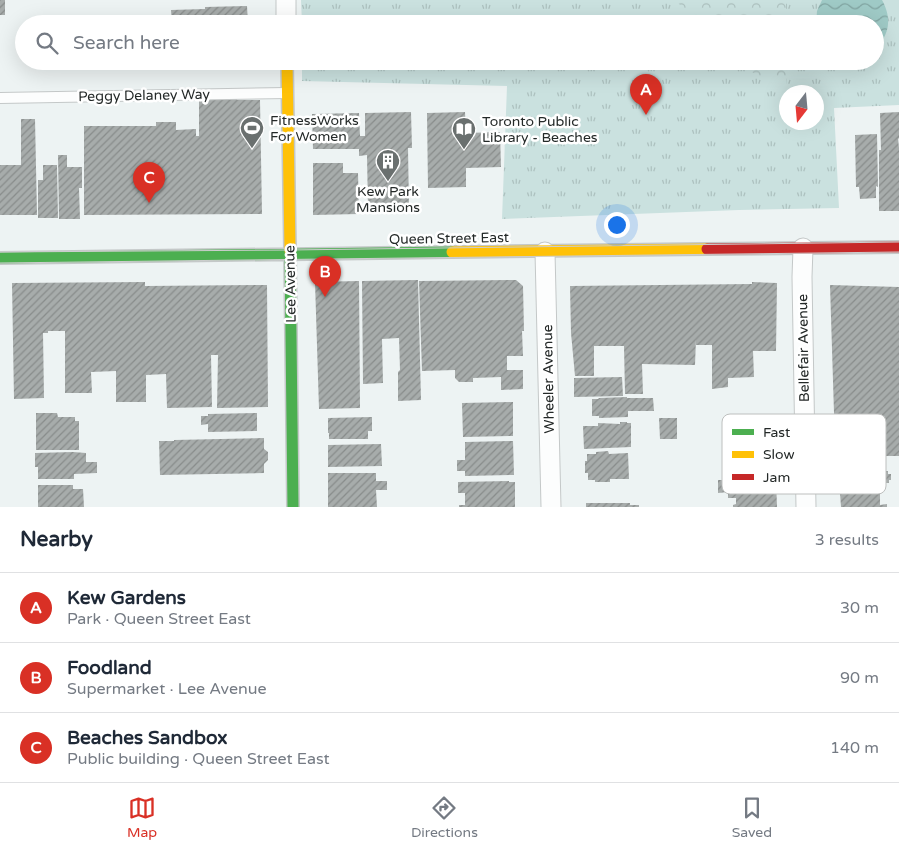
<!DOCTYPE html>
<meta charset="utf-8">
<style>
body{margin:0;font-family:"Varela Round",sans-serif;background:#f6f6f7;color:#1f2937}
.compass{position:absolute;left:779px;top:85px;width:45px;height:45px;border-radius:50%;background:#fff;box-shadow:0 5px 20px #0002;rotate:196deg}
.you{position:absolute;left:616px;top:224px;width:18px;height:18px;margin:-12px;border:4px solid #fff;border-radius:50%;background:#1a73e8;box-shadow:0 0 0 8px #1a73e833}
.badge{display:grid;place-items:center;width:32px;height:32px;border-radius:50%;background:#d93025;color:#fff;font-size:16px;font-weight:700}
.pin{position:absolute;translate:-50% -41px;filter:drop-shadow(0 1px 2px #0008)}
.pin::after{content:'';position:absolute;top:26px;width:18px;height:15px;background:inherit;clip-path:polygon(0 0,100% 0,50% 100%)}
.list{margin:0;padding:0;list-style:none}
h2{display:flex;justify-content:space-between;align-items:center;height:65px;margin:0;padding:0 20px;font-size:21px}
h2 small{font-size:16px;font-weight:400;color:#747a83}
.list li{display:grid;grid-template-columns:32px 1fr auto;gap:15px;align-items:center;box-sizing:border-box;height:70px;padding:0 20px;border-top:1px solid #e0e1e3}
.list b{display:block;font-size:19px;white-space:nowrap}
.list p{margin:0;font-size:16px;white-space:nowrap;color:#747a83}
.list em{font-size:16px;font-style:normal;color:#747a83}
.icon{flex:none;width:28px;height:28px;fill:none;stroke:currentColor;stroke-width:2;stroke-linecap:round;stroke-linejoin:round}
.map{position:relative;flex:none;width:899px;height:507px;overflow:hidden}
.search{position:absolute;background:#fff;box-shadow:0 5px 20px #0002;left:15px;right:15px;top:15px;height:55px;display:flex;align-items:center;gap:12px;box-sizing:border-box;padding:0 18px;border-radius:28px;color:#747a83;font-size:19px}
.sheet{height:275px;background:#fff}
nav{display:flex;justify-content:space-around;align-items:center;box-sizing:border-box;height:70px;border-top:1px solid #e0e1e3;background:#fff;font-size:14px;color:#747a83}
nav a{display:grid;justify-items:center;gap:2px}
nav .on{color:#d93025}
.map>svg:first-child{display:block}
</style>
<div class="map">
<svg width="899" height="507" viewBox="0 0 899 507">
<defs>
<pattern id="grass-tufts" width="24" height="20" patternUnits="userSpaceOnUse" patternTransform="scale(1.25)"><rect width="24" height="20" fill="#cae1df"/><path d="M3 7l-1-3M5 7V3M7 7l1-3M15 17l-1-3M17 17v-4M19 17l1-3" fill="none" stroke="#adc1bf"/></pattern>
<pattern id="forest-crowns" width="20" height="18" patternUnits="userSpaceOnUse" patternTransform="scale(1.25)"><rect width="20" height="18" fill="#cae1df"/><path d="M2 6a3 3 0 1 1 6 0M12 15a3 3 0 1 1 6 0" fill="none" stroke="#adc1bf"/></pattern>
<pattern id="water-waves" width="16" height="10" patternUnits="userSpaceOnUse" patternTransform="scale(1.25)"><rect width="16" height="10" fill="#9fcac6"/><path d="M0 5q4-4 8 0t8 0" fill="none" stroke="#81a4a1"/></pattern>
<pattern id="building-hatch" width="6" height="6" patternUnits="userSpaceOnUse" patternTransform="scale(1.25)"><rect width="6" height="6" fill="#a7acab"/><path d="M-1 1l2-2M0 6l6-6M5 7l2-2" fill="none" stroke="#888c8b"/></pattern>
</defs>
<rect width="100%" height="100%" fill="#edf3f3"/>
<path fill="url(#grass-tufts)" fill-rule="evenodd" d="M301,0h598v105l-65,3 5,100 -100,2 -237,9 5,-133 -205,-5v-20h573v-37h-573zM786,92h30v30h-30z"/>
<path fill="url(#forest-crowns)" d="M674,0h112v24h-81l-2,-6 -19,-10z
M730,61h56l1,29z"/>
<path fill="url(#water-waves)" d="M822,0h60c10,18 8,35 -7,49v-25h-59l1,-13z"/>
<path fill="url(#building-hatch)" d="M0,0h5v15h-5z
M247,6l1,18h-76l-1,-14 34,-1v-2z
M237,95v5h23l2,114 -178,1v-89h72v-4h20v8l20,-1v7h3v-40z
M411,112l1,36h-4l1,60 -41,1 -1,-54 -8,1v-7h-46l-1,-35 47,-1 1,23h5v-23z
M465,112l1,21 34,-1 1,35 -35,1v19l-38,1 -1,-75z
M899,112v27l-1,-1 1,10v63h-20v-61h2l-1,-37z
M21,119h14l2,96h-37v-50h21z
M877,134l1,53 -2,-1v12l-16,1 -1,-12h-3l-1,-52z
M58,155h9v12h15v21h-3l1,31h-21z
M313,163h30v10h15l1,41 -46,1z
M43,165h14l1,53h-20v-38h5z
M418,280l3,120 -23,1v-29l2,-2 -1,-32 -17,1 1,44 -20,1 -1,-103z
M516,280l7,6 1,45h-2l1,25h-16v14h16v19l-22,1v-13l-28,1v4h-14l-4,-4v-8l-33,1 -3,-90z
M359,281l1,127 -41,1 -4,-127z
M145,282v4l122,-1 1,122 -51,1 1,-53h-7l1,52 -45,1 -1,-34 -20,1v27h-30v-31l-25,1 1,21h-27v-62h-17v2h-5l1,65 -30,1 -2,-116z
M752,282l25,1 -1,68h-23l1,26 -26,1v9l-16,2v-44h-16v-6l-1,26 -53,-1 1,30h-18l-1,-48h-30v30h-19l-4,-43 -1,-47 182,-2z
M830,285l69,2v169h-53v-11h-11z
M622,377l1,19 -49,1v-19z
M627,397v1h26l1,13h-26v6l-29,1v-2h-7v-17h6l1,-1z
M513,402v34l-50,1 -1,-34z
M36,413h21l1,4h17v4h4v29h-43z
M257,413v18l-49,1v-8l-7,1v-9h7v-2z
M372,417v14h-4v8h-39v-6h-1v-15z
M659,418h18v21h-17z
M620,422h7v1h4v24l-47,2 -1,-23h15v-3l22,1z
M264,438v11l4,3v8l-4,4v9l-104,2 -1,-34h15v-1z
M513,441l1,34 -49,1v-5h-8v-11h8v-18z
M381,444l1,22 -54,1v-22z
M608,451l1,3 19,-1 1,26h-19v3h-15v-2h-7v-7h-3v-12h2v-7h9v-2z
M73,452l13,1v9h11v11l-23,1v5h-36v-12h-3v-14z
M880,457v14h8v3h3v6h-2v3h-8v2l-36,1v-28z
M328,473h48v8h11v9h-11l1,17h-49z
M770,477v2h6l1,28h-44v-2l3,-1v-6h-8v-6l-10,1v-13h10v-2z
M509,481v1h6v25h-56v-2h6v-12h-7v-11z
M38,485h35v4h10l1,18h-46z
M845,490h35v15l7,-1v3h-46l-1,-14h5z
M586,503h44v2h9v2h-53z"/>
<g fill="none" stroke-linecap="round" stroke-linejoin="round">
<g stroke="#c4c8c8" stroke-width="12">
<path id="lane" d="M0,98l287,-5"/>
</g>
<g stroke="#c4c8c8" stroke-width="21">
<path id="street" d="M286,0v24
M803,248l-1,29 4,230
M545,252l6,255"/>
</g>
<g stroke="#c4c8c8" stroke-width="14">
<path id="fast" d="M290,251l3,256
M0,258l452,-6"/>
</g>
<g stroke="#c4c8c8" stroke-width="14">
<path id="slow" d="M287,61l3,190
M452,252l255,-3"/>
</g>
<g stroke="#c4c8c8" stroke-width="14">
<path id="jam" d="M707,249l192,-2"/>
</g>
<use href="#lane" stroke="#fcfdfd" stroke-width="10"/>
<use href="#street" stroke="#fcfdfd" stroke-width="19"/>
<use href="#fast" stroke="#4caf50" stroke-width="11"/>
<use href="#slow" stroke="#ffc107" stroke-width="11"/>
<use href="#jam" stroke="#c62828" stroke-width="11"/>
<path stroke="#cdcece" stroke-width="1" d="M0,252l289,-2 610,-8
M0,263l899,-11"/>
</g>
<defs>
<g id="stadium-pin" transform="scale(1.25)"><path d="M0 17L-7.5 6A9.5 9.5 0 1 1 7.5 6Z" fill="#6a706f" stroke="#fff"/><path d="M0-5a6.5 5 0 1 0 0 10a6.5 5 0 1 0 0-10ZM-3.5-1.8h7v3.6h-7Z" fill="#fff"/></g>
<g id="library-pin" transform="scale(1.25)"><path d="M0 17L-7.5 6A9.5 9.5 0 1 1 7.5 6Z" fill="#6a706f" stroke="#fff"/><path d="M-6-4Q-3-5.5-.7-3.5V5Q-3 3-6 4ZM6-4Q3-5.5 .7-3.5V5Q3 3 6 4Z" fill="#fff"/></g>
<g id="building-pin" transform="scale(1.25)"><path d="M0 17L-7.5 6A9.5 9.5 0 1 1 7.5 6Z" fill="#6a706f" stroke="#fff"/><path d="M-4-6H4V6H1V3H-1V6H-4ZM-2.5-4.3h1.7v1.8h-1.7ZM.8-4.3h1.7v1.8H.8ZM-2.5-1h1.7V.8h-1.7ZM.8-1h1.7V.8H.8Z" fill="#fff"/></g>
</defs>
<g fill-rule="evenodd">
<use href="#stadium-pin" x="252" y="128"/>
<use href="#library-pin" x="464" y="129"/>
<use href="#building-pin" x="388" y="161"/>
</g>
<g text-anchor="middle" stroke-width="5" stroke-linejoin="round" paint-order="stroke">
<g font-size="14" fill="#242928" stroke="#fff">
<text transform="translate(144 95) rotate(-1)" y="5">Peggy Delaney Way</text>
<text transform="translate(449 238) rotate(-1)" y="5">Queen Street East</text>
<text transform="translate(290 284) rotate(-91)" y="5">Lee Avenue</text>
<text transform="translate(803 348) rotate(-91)" y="5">Bellefair Avenue</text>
<text transform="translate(548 379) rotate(-91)" y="5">Wheeler Avenue</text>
</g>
<g font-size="14" fill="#242928" stroke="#fff" text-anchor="start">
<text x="270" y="125">FitnessWorks<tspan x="270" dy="16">For Women</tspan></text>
<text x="482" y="126">Toronto Public<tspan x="482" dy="16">Library - Beaches</tspan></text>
<text x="388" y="196" text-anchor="middle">Kew Park<tspan x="388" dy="16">Mansions</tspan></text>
</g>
</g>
<rect x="722" y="414" width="164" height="80" rx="8" fill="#fff" stroke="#bdbfbe" stroke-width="1"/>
<rect x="732" y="429" width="22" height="6" fill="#4caf50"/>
<rect x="732" y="451" width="22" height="7" fill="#ffc107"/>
<rect x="732" y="474" width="22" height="6" fill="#c62828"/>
<g font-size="14" fill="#242928">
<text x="763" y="437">Fast</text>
<text x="763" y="459">Slow</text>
<text x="763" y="482">Jam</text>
</g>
</svg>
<svg class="compass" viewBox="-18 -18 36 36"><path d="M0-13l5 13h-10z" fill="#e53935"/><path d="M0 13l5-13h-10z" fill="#747a83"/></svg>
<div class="you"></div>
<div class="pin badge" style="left:646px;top:115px">A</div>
<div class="pin badge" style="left:325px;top:297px">B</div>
<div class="pin badge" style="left:149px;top:203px">C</div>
<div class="search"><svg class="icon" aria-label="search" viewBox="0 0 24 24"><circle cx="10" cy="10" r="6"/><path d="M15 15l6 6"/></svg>Search here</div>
</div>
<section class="sheet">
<h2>Nearby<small>3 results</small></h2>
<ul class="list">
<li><span class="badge">A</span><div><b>Kew Gardens</b><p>Park · Queen Street East</p></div><em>30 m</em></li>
<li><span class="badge">B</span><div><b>Foodland</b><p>Supermarket · Lee Avenue</p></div><em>90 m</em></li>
<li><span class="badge">C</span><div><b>Beaches Sandbox</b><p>Public building · Queen Street East</p></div><em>140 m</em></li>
</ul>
</section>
<nav>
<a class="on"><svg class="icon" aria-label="map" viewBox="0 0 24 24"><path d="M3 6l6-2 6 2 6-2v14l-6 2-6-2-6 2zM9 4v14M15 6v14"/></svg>Map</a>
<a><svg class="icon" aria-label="directions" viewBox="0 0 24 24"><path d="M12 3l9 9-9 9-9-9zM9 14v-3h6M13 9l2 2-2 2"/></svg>Directions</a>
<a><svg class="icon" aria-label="saved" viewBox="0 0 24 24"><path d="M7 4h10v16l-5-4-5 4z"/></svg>Saved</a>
</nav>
